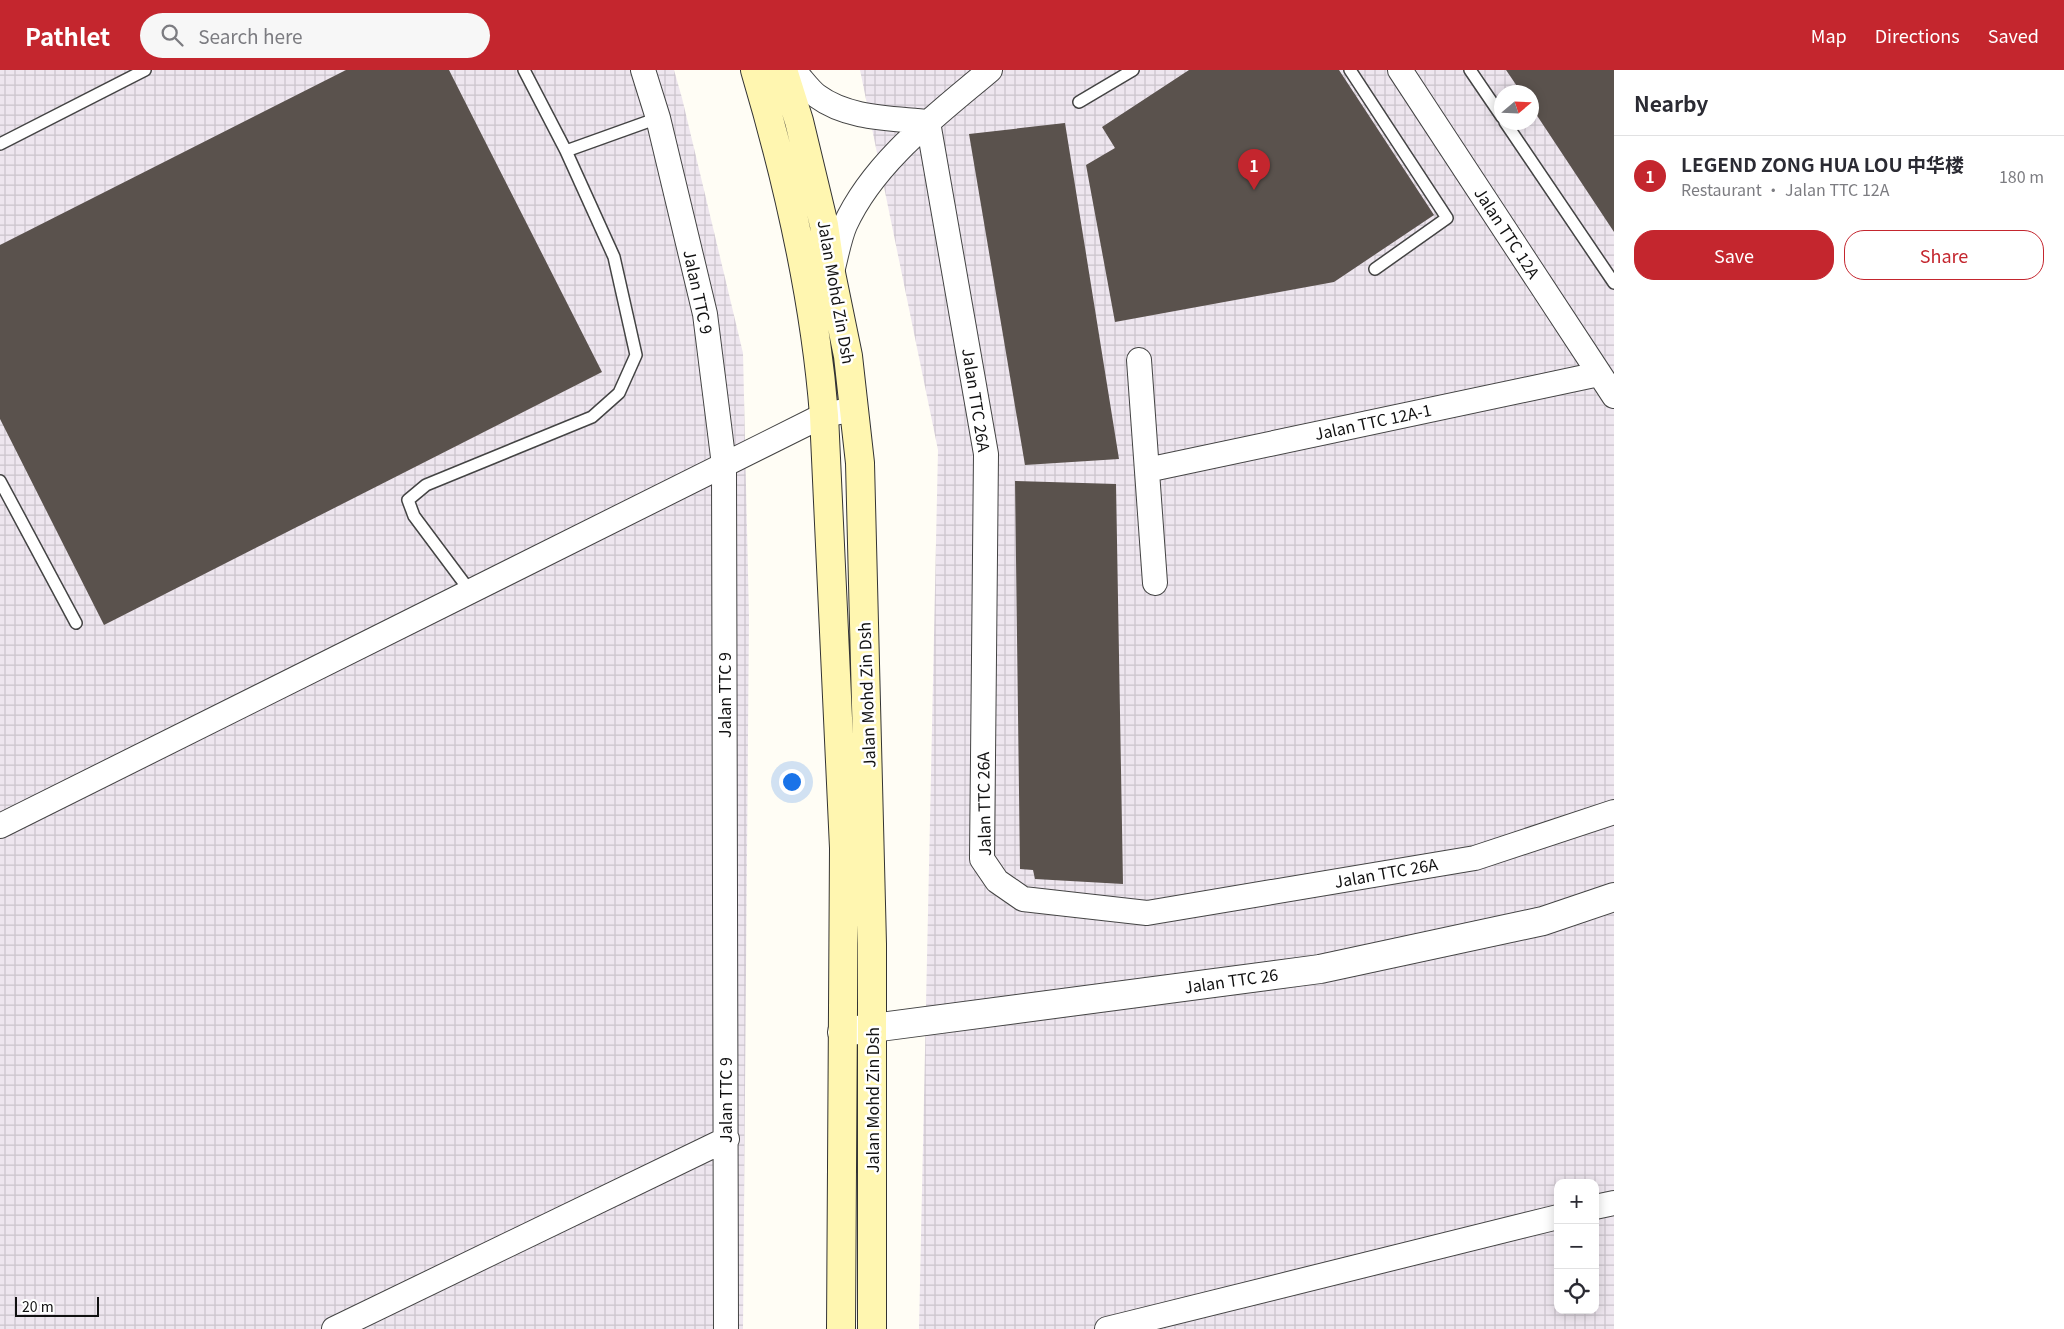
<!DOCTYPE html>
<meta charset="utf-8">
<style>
body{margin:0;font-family:Georgia,"Noto Sans SC",serif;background:#f7f7f7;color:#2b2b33}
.controls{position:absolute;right:15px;bottom:15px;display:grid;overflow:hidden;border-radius:10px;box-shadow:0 2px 12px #0003}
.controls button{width:45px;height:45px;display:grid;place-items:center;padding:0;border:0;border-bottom:1px solid #e1e1e2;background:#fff;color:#2b2b33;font:25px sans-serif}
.compass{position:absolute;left:1494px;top:15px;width:45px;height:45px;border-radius:50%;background:#fff;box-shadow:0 2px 12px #0003;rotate:71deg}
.scale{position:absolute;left:15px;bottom:12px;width:84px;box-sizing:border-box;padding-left:5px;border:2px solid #111;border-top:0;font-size:14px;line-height:18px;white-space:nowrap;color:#111;-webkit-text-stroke:4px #fff;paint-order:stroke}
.you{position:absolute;left:791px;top:711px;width:18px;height:18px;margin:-12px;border:4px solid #fff;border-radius:50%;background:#1a73e8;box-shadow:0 0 0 8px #1a73e833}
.badge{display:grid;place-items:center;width:32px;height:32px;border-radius:50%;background:#c4262e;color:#fff;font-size:16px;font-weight:700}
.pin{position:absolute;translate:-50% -41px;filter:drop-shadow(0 1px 2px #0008)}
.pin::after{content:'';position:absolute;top:26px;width:18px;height:15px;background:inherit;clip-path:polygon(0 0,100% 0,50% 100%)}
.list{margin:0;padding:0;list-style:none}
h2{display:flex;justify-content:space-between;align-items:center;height:65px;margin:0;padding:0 20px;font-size:21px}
h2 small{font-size:16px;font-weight:400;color:#7c7c81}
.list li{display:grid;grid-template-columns:32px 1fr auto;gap:15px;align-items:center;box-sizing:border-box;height:80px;padding:0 20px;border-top:1px solid #e1e1e2}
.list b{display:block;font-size:19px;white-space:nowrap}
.list p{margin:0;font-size:16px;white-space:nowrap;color:#7c7c81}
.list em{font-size:16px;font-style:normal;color:#7c7c81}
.actions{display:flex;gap:10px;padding:15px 20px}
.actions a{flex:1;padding:11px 0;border:1px solid #c4262e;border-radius:20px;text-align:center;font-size:18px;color:#c4262e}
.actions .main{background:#c4262e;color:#fff}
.icon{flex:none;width:28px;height:28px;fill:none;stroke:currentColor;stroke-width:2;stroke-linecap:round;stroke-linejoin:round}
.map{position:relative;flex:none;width:1614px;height:1259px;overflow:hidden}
header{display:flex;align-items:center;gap:30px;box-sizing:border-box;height:70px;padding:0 25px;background:#c4262e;color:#fff}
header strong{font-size:24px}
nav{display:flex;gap:28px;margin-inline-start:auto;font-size:18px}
.search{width:350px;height:45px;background:#f7f7f7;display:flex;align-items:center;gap:12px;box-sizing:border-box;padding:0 18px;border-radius:28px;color:#7c7c81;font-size:19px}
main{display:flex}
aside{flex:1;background:#fff}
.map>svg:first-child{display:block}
</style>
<header>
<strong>Pathlet</strong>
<div class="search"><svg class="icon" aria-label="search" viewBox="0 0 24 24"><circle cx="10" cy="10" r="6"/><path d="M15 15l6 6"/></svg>Search here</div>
<nav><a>Map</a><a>Directions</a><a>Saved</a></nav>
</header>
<main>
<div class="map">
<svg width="1614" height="1259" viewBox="0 0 1614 1259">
<defs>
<pattern id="industrial-grid" width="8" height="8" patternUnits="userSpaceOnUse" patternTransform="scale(1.25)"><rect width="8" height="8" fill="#eee6ef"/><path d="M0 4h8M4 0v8" fill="none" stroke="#cbc4cc"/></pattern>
</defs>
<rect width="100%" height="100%" fill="#fffdf5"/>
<path fill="url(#industrial-grid)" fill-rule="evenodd" d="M0,0h674l8,28 61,255 6,264 -6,712h-743z
M860,0h754v1259h-695l19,-879zM1502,22h30v30h-30zM1558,1113h37v127h-37z"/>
<path fill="#5a524d" d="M346,0h103l153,302 -498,253 -104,-206v-174z
M1189,0h150l95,145 -100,67 -219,40 -29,-157 29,-17 -13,-21z
M1506,0h108v162l-82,-124v-16h-11z
M1065,53l54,336 -94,6 -56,-331z
M1015,411l101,3 7,400 -88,-5 -2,-9 -13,-1z"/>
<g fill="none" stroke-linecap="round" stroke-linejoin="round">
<g stroke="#444" stroke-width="14">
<path id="service" d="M524,0l42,81 92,-33
M1350,0l97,148 -72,51
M1470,0l32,47
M1079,32l54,-32
M1505,52l109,161
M0,74l145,-74
M0,411l76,142
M470,521l-56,-75 -6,-16 18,-15 166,-68 27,-24 17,-38 -22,-98 -48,-106"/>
</g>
<g stroke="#444" stroke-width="26">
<path id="minor" d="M643,0l15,48 47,196 19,151 2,864
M793,0c8,8 15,19 24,26 31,23 74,22 111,26
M1400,0l214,326
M928,52l58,332 -4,405 15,22 26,18 124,14 328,-55 139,-46
M832,202c4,-15 7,-33 13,-47 29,-64 93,-111 145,-155
M1139,290l16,223
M1147,400l452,-96
M0,756l824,-411 31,-6
M1595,1137l19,-4
M334,1259l393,-190
M1107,1259l451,-112"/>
</g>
<g stroke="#444" stroke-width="30">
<path id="tertiary" d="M842,962l478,-63 223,-48 71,-24"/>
</g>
<g stroke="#333" stroke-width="30">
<path id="secondary" d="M755,0c33,111 60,230 69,345l20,433 -3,481
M783,0l16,51 25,104 7,48 17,83 12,107 12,481v385"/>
</g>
<use href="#service" stroke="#fff" stroke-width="11"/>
<use href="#minor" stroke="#fff" stroke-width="24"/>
<use href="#tertiary" stroke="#fff" stroke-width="28"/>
<use href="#secondary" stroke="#fff6b0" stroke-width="28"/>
</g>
<g text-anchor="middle" stroke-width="5" stroke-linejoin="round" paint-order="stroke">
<g font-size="16" fill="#111" stroke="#fff">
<text transform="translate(1507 163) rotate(57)" y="6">Jalan TTC 12A</text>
<text transform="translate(698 222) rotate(78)" y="6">Jalan TTC 9</text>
<text transform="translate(836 222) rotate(80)" y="6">Jalan Mohd Zin Dsh</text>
<text transform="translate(976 330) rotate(81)" y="6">Jalan TTC 26A</text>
<text transform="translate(1373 352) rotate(-12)" y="6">Jalan TTC 12A-1</text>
<text transform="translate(725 625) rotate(-90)" y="6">Jalan TTC 9</text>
<text transform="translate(867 625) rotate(-92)" y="6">Jalan Mohd Zin Dsh</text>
<text transform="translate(984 734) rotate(-91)" y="6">Jalan TTC 26A</text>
<text transform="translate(1386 803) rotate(-10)" y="6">Jalan TTC 26A</text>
<text transform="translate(1231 911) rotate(-8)" y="6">Jalan TTC 26</text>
<text transform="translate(726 1030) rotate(-90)" y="6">Jalan TTC 9</text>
<text transform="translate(873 1030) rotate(-90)" y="6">Jalan Mohd Zin Dsh</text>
</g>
</g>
</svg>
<div class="controls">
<button>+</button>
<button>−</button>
<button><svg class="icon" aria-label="locate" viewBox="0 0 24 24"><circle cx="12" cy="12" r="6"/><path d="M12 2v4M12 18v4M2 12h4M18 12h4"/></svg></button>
</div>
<svg class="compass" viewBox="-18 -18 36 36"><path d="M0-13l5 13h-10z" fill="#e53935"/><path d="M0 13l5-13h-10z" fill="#7c7c81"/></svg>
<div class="scale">20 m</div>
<div class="you"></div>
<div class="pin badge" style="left:1254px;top:120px">1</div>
</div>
<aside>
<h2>Nearby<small></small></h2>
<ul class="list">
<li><span class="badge">1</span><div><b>LEGEND ZONG HUA LOU 中华楼</b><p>Restaurant · Jalan TTC 12A</p></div><em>180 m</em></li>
</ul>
<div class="actions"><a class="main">Save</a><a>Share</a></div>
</aside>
</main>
